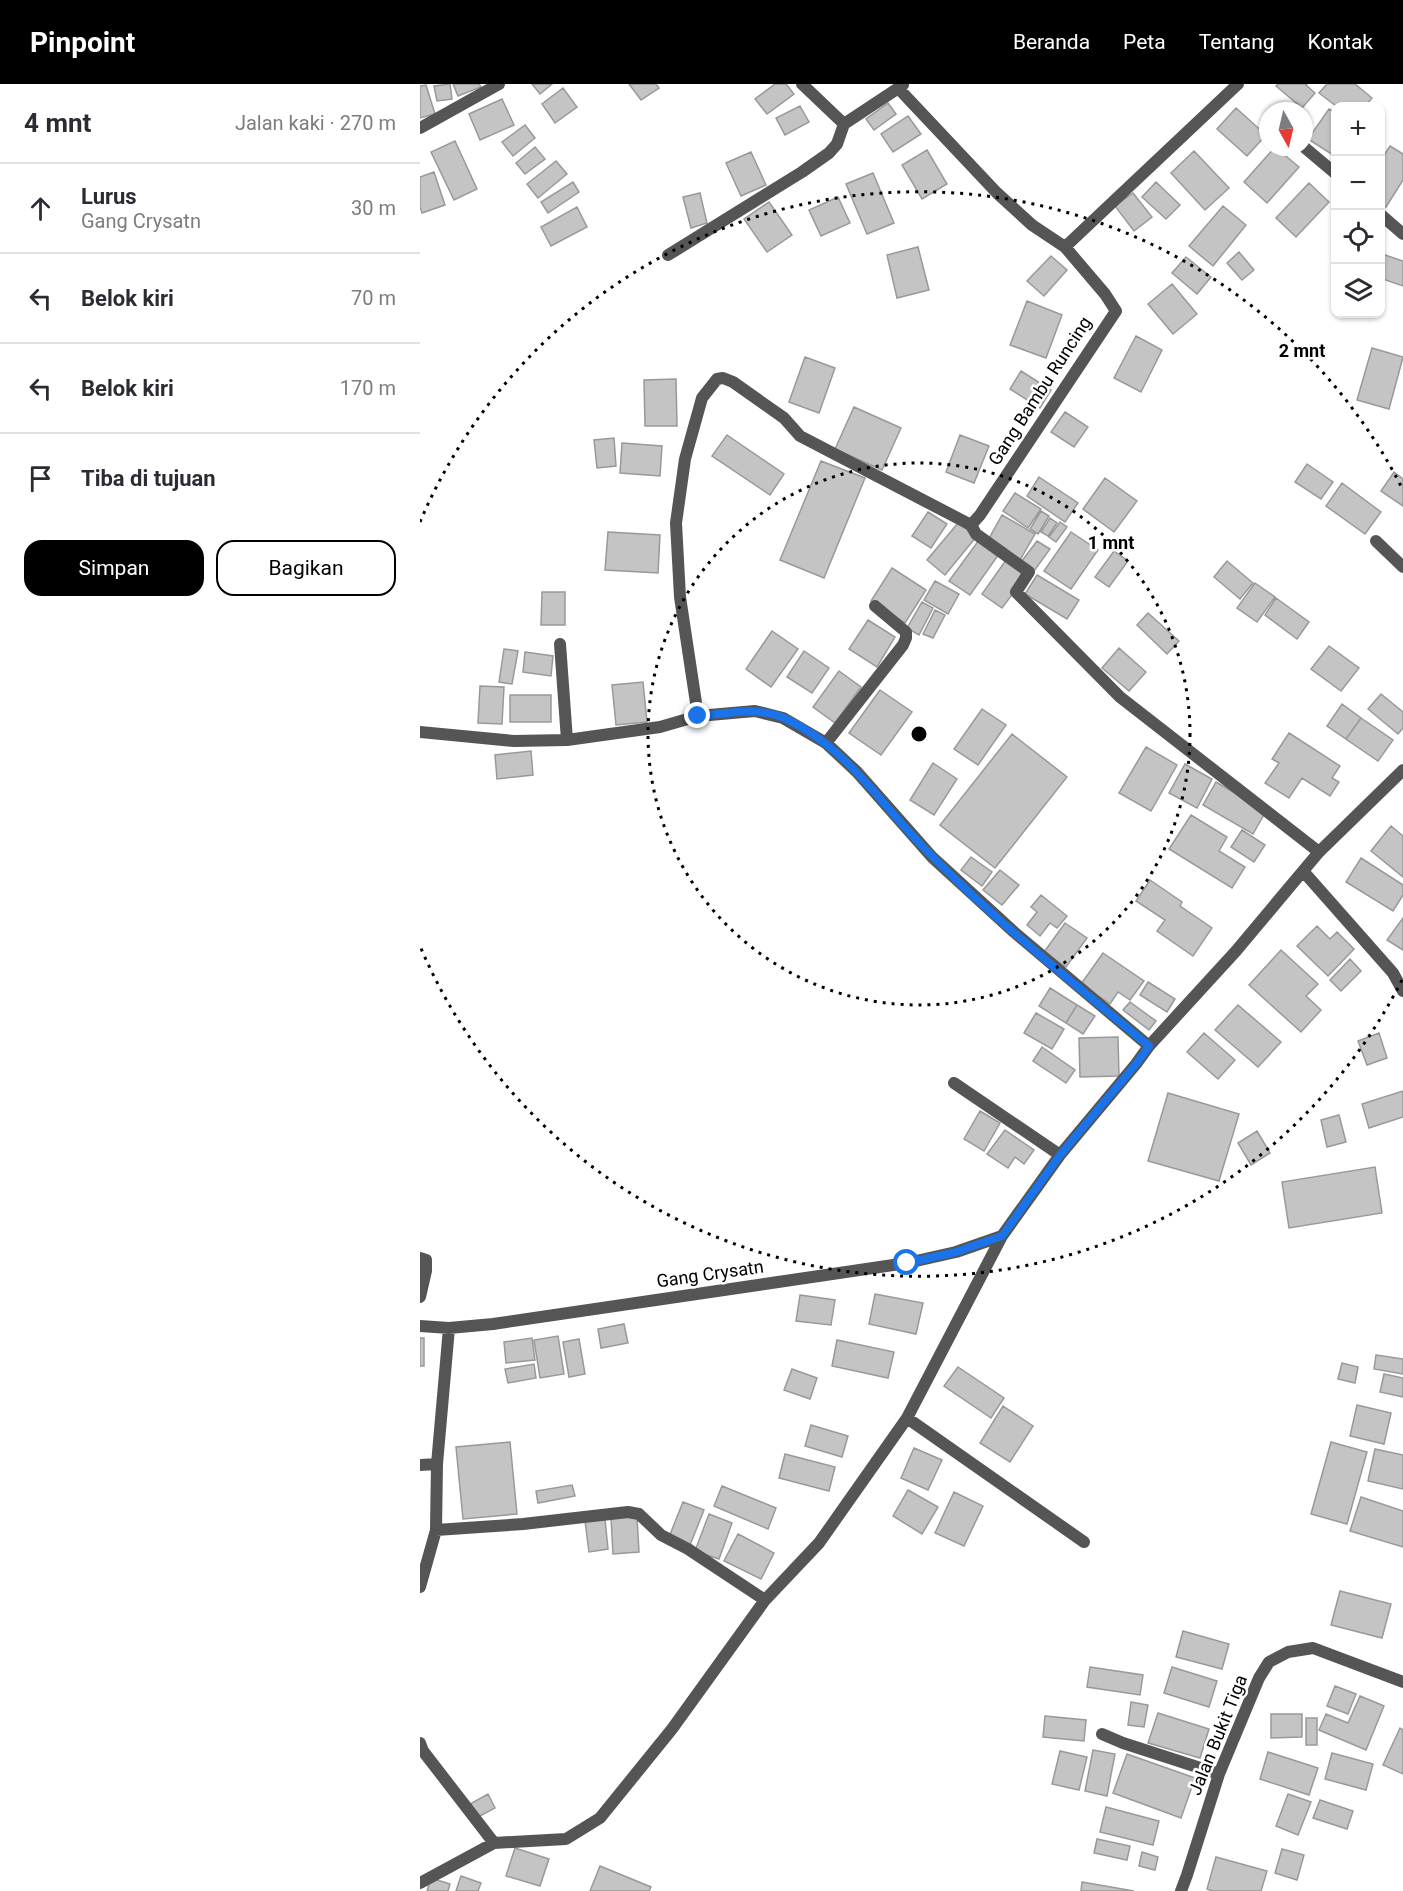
<!DOCTYPE html>
<html lang="id">
<meta charset="utf-8">
<style>
body{margin:0;font-family:Roboto,sans-serif;background:#f7f7f7;color:#2b2b33}
.controls{position:absolute;right:18px;top:18px;display:grid;overflow:hidden;border-radius:12px;box-shadow:0 2px 4px #0004}
.controls button{width:54px;height:54px;display:grid;place-items:center;padding:0;border:0;border-bottom:2px solid #e1e1e2;background:#fff;color:#2b2b33;font:30px sans-serif}
.compass{position:absolute;left:839px;top:18px;width:54px;height:54px;border-radius:50%;background:#fff;box-shadow:0 2px 4px #0004;rotate:172deg}
.stop{position:absolute;width:18px;height:18px;margin:-14px;border:4px solid #1a73e8;border-radius:50%;background:#fff}
.stop.end{background:#1a73e8;border-color:#fff;box-shadow:0 2px 6px #0008}
.list{margin:0;padding:0;list-style:none}
h2{display:flex;justify-content:space-between;align-items:center;height:78px;margin:0;padding:0 24px;font-size:26px}
h2 small{font-size:20px;font-weight:400;color:#7c7c81}
.list li{display:grid;grid-template-columns:39px 1fr auto;gap:18px;align-items:center;box-sizing:border-box;height:90px;padding:0 24px;border-top:2px solid #e1e1e2}
.list b{display:block;font-size:22px;white-space:nowrap}
.list p{margin:0;font-size:20px;white-space:nowrap;color:#7c7c81}
.list em{font-size:20px;font-style:normal;color:#7c7c81}
.actions{display:flex;gap:12px;padding:18px 24px}
.actions a{flex:1;padding:14px 0;border:2px solid #000;border-radius:18px;text-align:center;font-size:21px;color:#000}
.actions .main{background:#000;color:#fff}
.icon{flex:none;width:33px;height:33px;fill:none;stroke:currentColor;stroke-width:2;stroke-linecap:round;stroke-linejoin:round}
.map{position:relative;flex:none;width:983px;height:1807px;overflow:hidden}
header{display:flex;align-items:center;gap:36px;box-sizing:border-box;height:84px;padding:0 30px;background:#000;color:#fff}
header strong{font-size:28px}
nav{display:flex;gap:33px;margin-inline-start:auto;font-size:21px}
main{display:flex}
aside{flex:1;background:#fff}
.map>svg:first-child{display:block}
</style>
<header>
<strong>Pinpoint</strong>
<nav><a>Beranda</a><a>Peta</a><a>Tentang</a><a>Kontak</a></nav>
</header>
<main>
<aside>
<h2>4 mnt<small>Jalan kaki · 270 m</small></h2>
<ul class="list">
<li><svg class="icon" aria-label="ahead" viewBox="0 0 24 24"><path d="M12 20V5M6 11l6-6 6 6"/></svg><div><b>Lurus</b><p>Gang Crysatn</p></div><em>30 m</em></li>
<li><svg class="icon" aria-label="left" viewBox="0 0 24 24"><path d="M17 20v-9H6M10 6l-5 5 5 5"/></svg><div><b>Belok kiri</b></div><em>70 m</em></li>
<li><svg class="icon" aria-label="left" viewBox="0 0 24 24"><path d="M17 20v-9H6M10 6l-5 5 5 5"/></svg><div><b>Belok kiri</b></div><em>170 m</em></li>
<li><svg class="icon" aria-label="arrive" viewBox="0 0 24 24"><path d="M6 21V4h12l-3 4 3 4H6"/></svg><div><b>Tiba di tujuan</b></div></li>
</ul>
<div class="actions"><a class="main">Simpan</a><a>Bagikan</a></div>
</aside>
<div class="map">
<svg width="983" height="1807" viewBox="0 0 983 1807">
<rect width="100%" height="100%" fill="#fff"/>
<path fill="#c4c4c4" stroke="#999" stroke-width="1.5" d="M30,0l2,15 -15,2 -3,-15z
M33,0h26l2,3 -23,9z
M112,0h20l-12,10z
M209,0h27l3,4 -18,12z
M355,0h11l8,10 -27,20 -12,-15z
M858,0h29l-1,1 9,8 -13,15 -26,-22z
M907,0h28l17,14 -7,8h-29l-17,-13z
M6,1l9,29 -15,4v-32z
M143,4l14,19 -22,16 -13,-19z
M82,15l12,26 -34,15 -11,-26z
M468,19l8,11 -22,16 -8,-11z
M380,22l9,16 -24,13 -9,-17z
M816,24l30,27 -19,21 -30,-27z
M909,25l7,4v38l-3,4 -25,-16z
M488,32l13,18 -28,18 -12,-18z
M105,41l10,13 -22,18 -11,-14z
M35,57l22,48 -23,11 -23,-48z
M970,62l13,8v26l-17,27 -6,-3v-43z
M115,63l10,12 -20,15 -9,-11z
M855,63l24,20 -32,36 -23,-21z
M507,66l20,34 -25,15 -20,-34z
M774,67l35,37 -24,22 -34,-37z
M331,68l15,33 -25,11 -15,-33z
M136,77l11,13 -29,24 -11,-14z
M14,88l11,33 -23,8 -2,-6v-30z
M453,89l21,50 -27,11 -21,-50z
M153,98l6,10 -31,21 -7,-11z
M736,98l24,23 -14,14 -24,-22z
M889,99l20,19 -33,35 -20,-19z
M280,109l7,30 -16,5 -8,-31z
M713,109l19,24 -18,14 -19,-25z
M418,113l12,26 -29,13 -12,-26z
M349,118l23,33 -25,17 -23,-33z
M803,122l23,19 -33,41 -24,-20z
M157,123l10,20 -36,19 -10,-19z
M498,163l11,43 -32,8 -10,-43z
M819,168l15,18 -12,10 -15,-17z
M962,170l21,7v25l-23,-8v-20z
M631,172l16,14 -23,26 -17,-15z
M766,173l25,20 -14,17 -25,-21z
M752,200l25,30 -24,20 -25,-30z
M607,217l35,14 -16,43 -36,-13z
M716,252l26,14 -21,42 -27,-14z
M952,264l31,9 -14,52 -32,-9z
M385,273l30,11 -16,45 -30,-11z
M601,287l30,19 -11,18 -30,-19z
M256,295l1,47h-32l-1,-46z
M434,323l47,21 -19,42 -47,-21z
M645,328l23,15 -14,20 -23,-15z
M307,351l57,39 -14,21 -58,-39z
M540,351l29,11 -15,37 -28,-11z
M194,354l2,28 -19,2 -3,-28z
M202,359l40,3 -2,30 -40,-3z
M401,377l44,17 -41,100 -44,-18z
M887,380l26,18 -12,17 -26,-17z
M974,388l9,7v27l-22,-15z
M619,393l39,26 -13,19 -38,-26z
M685,394l32,23 -23,31 -31,-23z
M922,399l39,29 -16,22 -39,-28z
M595,409l26,16 -13,19 -25,-17z
M621,427l8,5 -11,18 -8,-5z
M508,428l19,12 -16,24 -19,-12z
M582,431l33,19 -15,26 -33,-18z
M630,434l7,5 -9,13 -7,-4z
M640,438l7,5 -11,15 -7,-5z
M538,439l18,14 -31,38 -18,-15z
M188,448l52,3 -2,38 -53,-3z
M651,448l27,18 -27,39 -27,-18z
M559,456l20,14 -29,41 -21,-14z
M617,457l13,8 -16,22 -13,-9z
M694,467l14,10 -19,26 -14,-10z
M586,476l21,15 -25,33 -20,-14z
M807,477l26,22 -13,16 -26,-22z
M472,484l34,22 -21,33 -34,-22z
M617,491l42,25 -12,19 -42,-25z
M515,497l24,13 -11,20 -24,-14z
M835,499l20,14 -18,25 -20,-14z
M122,508h23v33h-24z
M856,514l33,24 -12,17 -32,-24z
M502,518l11,6 -14,27 -12,-7z
M515,526l10,5 -12,23 -10,-4z
M728,529l31,28 -12,13 -30,-29z
M448,536l27,17 -18,30 -28,-18z
M352,547l26,18 -27,38 -25,-18z
M909,562l30,22 -18,23 -30,-22z
M699,564l27,24 -17,19 -27,-23z
M84,565l14,2 -6,33 -13,-2z
M384,567l25,17 -17,25 -25,-16z
M105,568l28,4 -2,20 -28,-4z
M419,587l22,16 -26,36 -22,-16z
M223,598l4,40 -31,3 -4,-40z
M60,602l24,1 -2,37 -24,-1z
M460,606l32,22 -31,43 -32,-22z
M961,610l22,18v16l-5,6 -30,-25z
M90,611h41v27h-41z
M922,620l19,14 -15,21 -19,-13z
M562,625l24,16 -28,40 -24,-16z
M941,634l32,22 -15,21 -32,-22z
M869,649l51,33 -8,12 7,4 -9,14 -28,-18 -13,20 -24,-15 14,-20 -7,-4z
M592,650l55,43 -72,91 -55,-43z
M726,663l31,18 -26,46 -32,-18z
M111,667l2,24 -36,4 -2,-24z
M513,679l24,16 -23,36 -24,-15z
M765,680l27,15 -15,29 -28,-15z
M796,698l50,29 -13,23 -50,-29z
M771,731l36,22 -8,14 26,16 -13,21 -63,-39z
M971,742l12,10v41l-32,-26z
M822,746l23,15 -11,17 -23,-15z
M551,773l21,15 -10,14 -21,-16z
M941,774l42,27v10l-10,16 -47,-29z
M580,786l19,15 -17,20 -19,-15z
M730,796l32,22 -2,4 32,22 -19,28 -36,-25 8,-11 -29,-19z
M621,811l26,21 -10,12 -7,-5 -10,13 -13,-11 10,-13 -6,-5z
M983,834v32l-16,-10z
M645,839l22,15 -21,29 -22,-15z
M897,842l13,13 7,-7 17,17 -26,27 -31,-30z
M861,866l37,34 -12,12 15,14 -20,22 -52,-47z
M683,869l41,28 -14,19 -12,-8 -8,12 -29,-20z
M930,875l11,12 -20,20 -11,-11z
M728,898l27,17 -8,13 -27,-17z
M630,904l27,17 -11,18 -27,-17z
M710,918l26,19 -7,9 -26,-20z
M657,921l18,11 -12,18 -17,-11z
M818,921l43,37 -23,25 -43,-37z
M616,929l28,16 -12,20 -28,-16z
M784,949l31,27 -17,19 -31,-27z
M959,949l8,25 -20,7 -9,-24z
M698,953l1,39 -39,1 -1,-39z
M622,963l33,23 -9,13 -33,-22z
M983,1007v26l-34,11 -7,-24z
M748,1009l71,21 -20,67 -71,-20z
M560,1027l20,12 -16,28 -20,-12z
M919,1031l7,27 -19,5 -6,-27z
M585,1046l29,20 -10,14 -9,-7 -7,11 -21,-14z
M837,1047l13,22 -19,12 -13,-22z
M955,1083l7,46 -93,15 -7,-46z
M455,1210l48,9 -7,31 -47,-10z
M380,1211l35,5 -4,25 -35,-4z
M204,1240l4,19 -27,5 -3,-19z
M138,1252l6,38 -24,4 -6,-38z
M0,1254h4v28h-4z
M112,1254l3,22 -29,3 -2,-21z
M159,1255l6,35 -16,3 -6,-35z
M417,1256l57,12 -6,26 -56,-12z
M956,1271l27,4v15l-29,-5z
M922,1279l16,4 -3,16 -17,-4z
M114,1280l2,14 -28,5 -3,-14z
M538,1283l46,31 -13,20 -47,-32z
M372,1285l25,9 -7,21 -26,-9z
M964,1290l19,4v19l-23,-5z
M937,1321l34,8 -7,31 -34,-8z
M583,1322l30,20 -23,36 -30,-19z
M391,1341l37,11 -6,21 -37,-11z
M90,1358l7,72 -54,5 -7,-72z
M911,1358l36,10 -20,72 -36,-10z
M494,1364l28,12 -14,30 -27,-12z
M955,1365l28,6v34l-35,-8z
M365,1370l50,13 -6,24 -50,-13z
M152,1401l3,11 -37,7 -2,-12z
M302,1402l54,22 -8,21 -54,-23z
M488,1406l30,17 -16,27 -29,-18z
M534,1408l29,14 -19,40 -29,-13z
M941,1413l42,14v36l-53,-16z
M263,1418l21,8 -14,35 -21,-8z
M289,1430l23,9 -13,36 -24,-8z
M217,1433l2,35 -26,2 -2,-36z
M185,1435l3,30 -19,3 -4,-31z
M318,1450l36,19 -13,26 -37,-18z
M920,1507l51,13 -9,34 -51,-13z
M763,1547l46,13 -7,25 -46,-12z
M670,1583l53,8 -3,20 -53,-8z
M752,1583l45,14 -8,26 -45,-14z
M915,1602l21,8 -8,20 -21,-8z
M940,1612l24,10 -18,44 -47,-20 7,-16 22,9z
M711,1618l17,3 -4,22 -16,-2z
M738,1629l51,16 -9,29 -52,-15z
M851,1630h31v23l-31,1z
M625,1632l41,4 -2,21 -41,-4z
M886,1634h11v27h-11z
M980,1644l3,2v44l-20,-9z
M673,1666l22,4 -8,42 -22,-5z
M640,1667l27,6 -8,33 -27,-6z
M848,1668l50,16 -9,27 -49,-16z
M912,1669l41,11 -7,26 -41,-11z
M707,1670l68,24 -14,40 -68,-25z
M68,1710l7,14 -17,9 -8,-13z
M868,1710l23,8 -13,33 -22,-9z
M900,1716l33,11 -6,18 -34,-11z
M686,1723l53,14 -6,24 -53,-13z
M677,1755l33,7 -3,14 -33,-7z
M95,1764l34,11 -9,27 -34,-10z
M862,1765l22,6 -7,25 -22,-7z
M722,1768l16,5 -3,13 -16,-4z
M796,1773l51,14 -6,20h-49l-5,-2z
M180,1782l51,21 -2,4h-59z
M41,1792l20,7 -3,8h-22z
M11,1794l19,6 -2,7h-21z
M662,1798l52,9h-53z"/>
<g fill="none" stroke-linecap="round" stroke-linejoin="round">
<path stroke="#555" stroke-width="12" d="M382,0l42,40 59,-39
M478,4l99,105 35,32 33,22 40,47 11,17 -136,204 -9,10
M0,44l79,-44
M884,63l32,27
M960,130l23,20
M645,163l173,-163
M248,171l134,-83 27,-19 8,-9 7,-20
M551,441l5,9 53,38 -13,20 104,105 199,155
M956,457l27,26
M140,560l7,96
M278,632l-18,-119 -4,-74 9,-64 17,-61 15,-19 6,-1 10,4 51,36 16,18 171,89
M0,648l94,9 53,-1 93,-13 38,-11 57,-5 28,7 43,25 31,29 75,85 82,75 135,114
M406,659l77,-98 3,-7v-6l-31,-26
M983,686l-84,82 -16,19 90,102 10,18
M534,999l106,72
M0,1174l6,2v11l-6,26
M0,1242l29,2 44,-4 414,-61 49,-11 46,-16
M487,1334l177,124
M0,1381l17,-1
M16,1446l87,-6 105,-12 11,2 22,21 27,14 77,51
M0,1503l16,-57 1,-66 12,-136
M682,1650l21,9 96,31
M0,1659l3,8 71,92
M0,1799l74,-40 72,-4 34,-21 72,-89 93,-129 54,-57 88,-125 95,-182 58,-81 76,-91 13,-18 87,-95 67,-80
M761,1807l6,-16 32,-101 40,-96 10,-16 19,-10 25,-4 90,34"/>
</g>
<g fill="none" stroke-linecap="round" stroke-linejoin="round">
<path stroke="#1a73e8" stroke-width="8" d="M278,632c28,-2 59,-10 86,2 66,30 99,91 149,139 67,68 143,128 216,189l-13,18 -76,91 -58,81 -46,16 -49,11"/>
</g>
<g fill="none" stroke="#000" stroke-width="3" stroke-dasharray="3 6">
<circle cx="499" cy="650" r="271"/>
<path d="M982 896A542 542 0 0 1 0 862M0 438A542 542 0 0 1 982 404"/>
</g>
<g text-anchor="middle" stroke-width="5" stroke-linejoin="round" paint-order="stroke">
<g font-size="18" fill="#000" stroke="#fff">
<text transform="translate(620 307) rotate(-57)" y="6">Gang Bambu Runcing</text>
<text transform="translate(290 1190) rotate(-8)" y="6">Gang Crysatn</text>
<text transform="translate(798 1651) rotate(-68)" y="6">Jalan Bukit Tiga</text>
</g>
</g>
<circle cx="499" cy="650" r="9" fill="#000" stroke="#fff" stroke-width="3"/>
<g font-size="18" text-anchor="middle" font-weight="bold" fill="#000" stroke="#fff" stroke-width="5" stroke-linejoin="round" paint-order="stroke">
<text x="882" y="273">2 mnt</text>
<text x="691" y="465">1 mnt</text>
</g>
</svg>
<div class="controls">
<button>+</button>
<button>−</button>
<button><svg class="icon" aria-label="locate" viewBox="0 0 24 24"><circle cx="12" cy="12" r="6"/><path d="M12 2v4M12 18v4M2 12h4M18 12h4"/></svg></button>
<button><svg class="icon" aria-label="layers" viewBox="0 0 24 24"><path d="M12 4l9 5-9 5-9-5zM3 14l9 5 9-5"/></svg></button>
</div>
<svg class="compass" viewBox="-18 -18 36 36"><path d="M0-13l5 13h-10z" fill="#e53935"/><path d="M0 13l5-13h-10z" fill="#7c7c81"/></svg>
<div class="stop" style="left:487px;top:1179px"></div>
<div class="stop end" style="left:278px;top:632px"></div>
</div>
</main>
